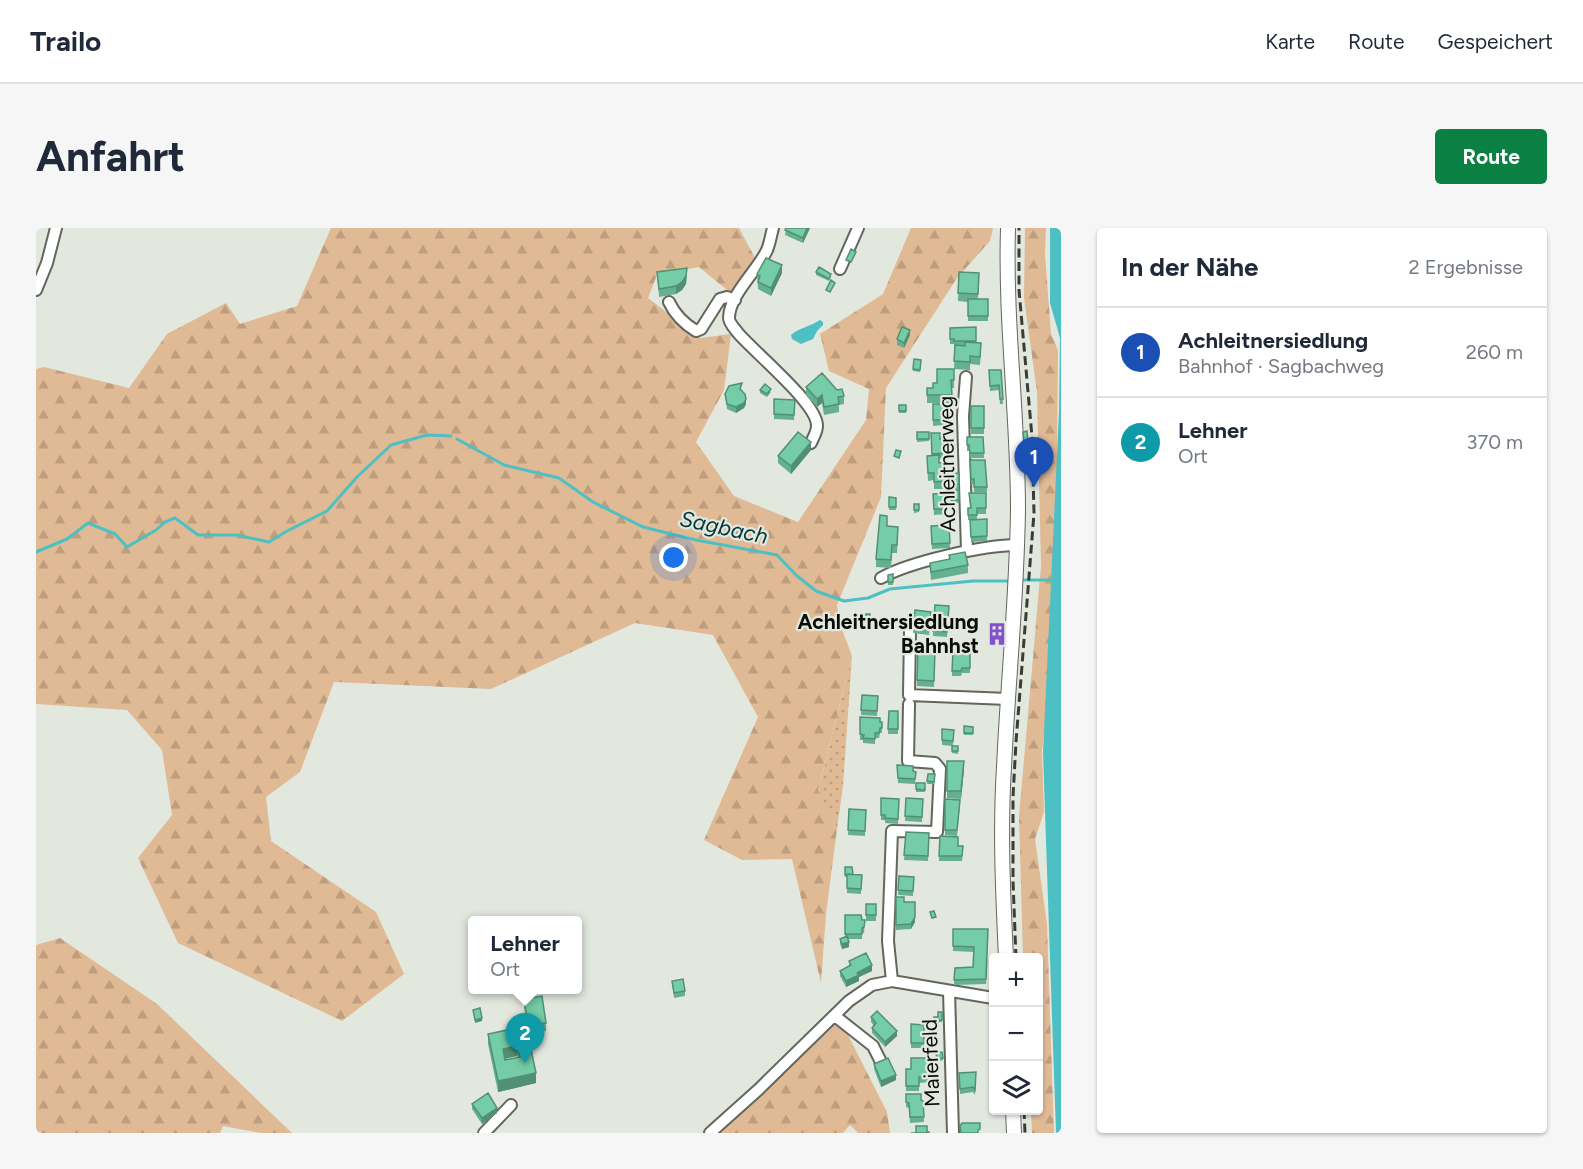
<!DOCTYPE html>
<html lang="de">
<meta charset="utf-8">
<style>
body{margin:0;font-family:Figtree,sans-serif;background:#f6f6f7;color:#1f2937}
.controls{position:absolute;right:18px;bottom:18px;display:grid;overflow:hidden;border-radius:6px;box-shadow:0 2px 4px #0004}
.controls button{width:54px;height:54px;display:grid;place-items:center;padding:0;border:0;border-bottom:2px solid #e0e1e3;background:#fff;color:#1f2937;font:30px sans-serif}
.you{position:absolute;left:638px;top:330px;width:21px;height:21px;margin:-15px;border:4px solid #fff;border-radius:50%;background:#1a73e8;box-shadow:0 0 0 9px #1a73e833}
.badge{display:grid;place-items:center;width:39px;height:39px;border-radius:50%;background:#0b8043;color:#fff;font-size:20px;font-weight:700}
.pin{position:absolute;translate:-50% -50px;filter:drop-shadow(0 2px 3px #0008)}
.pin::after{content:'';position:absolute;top:32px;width:21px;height:18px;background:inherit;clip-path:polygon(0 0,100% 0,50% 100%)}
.popup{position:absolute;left:432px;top:688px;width:114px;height:78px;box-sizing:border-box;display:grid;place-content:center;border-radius:6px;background:#fff;filter:drop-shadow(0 2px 4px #0005);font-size:20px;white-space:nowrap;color:#747a83}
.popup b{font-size:22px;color:#1f2937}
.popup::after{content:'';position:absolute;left:50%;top:100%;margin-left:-12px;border:12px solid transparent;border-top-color:#fff}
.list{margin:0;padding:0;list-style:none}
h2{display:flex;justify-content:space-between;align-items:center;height:78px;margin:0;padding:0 24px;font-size:26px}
h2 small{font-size:20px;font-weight:400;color:#747a83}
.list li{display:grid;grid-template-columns:39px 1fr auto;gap:18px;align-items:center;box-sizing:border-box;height:90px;padding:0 24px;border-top:2px solid #e0e1e3}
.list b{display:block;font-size:22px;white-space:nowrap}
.list p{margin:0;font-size:20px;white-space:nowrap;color:#747a83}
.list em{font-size:20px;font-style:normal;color:#747a83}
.icon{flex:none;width:33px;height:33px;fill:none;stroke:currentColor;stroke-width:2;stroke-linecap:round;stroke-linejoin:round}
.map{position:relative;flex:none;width:1025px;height:905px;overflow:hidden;border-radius:6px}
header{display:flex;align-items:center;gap:36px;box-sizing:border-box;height:84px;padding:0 30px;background:#fff;border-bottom:2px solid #e0e1e3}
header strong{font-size:28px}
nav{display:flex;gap:33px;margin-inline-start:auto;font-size:21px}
.intro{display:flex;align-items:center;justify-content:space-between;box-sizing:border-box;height:144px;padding:0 36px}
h1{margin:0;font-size:42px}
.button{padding:15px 27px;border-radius:6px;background:#0b8043;color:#fff;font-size:21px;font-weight:700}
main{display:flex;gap:36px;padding:0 36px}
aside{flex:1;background:#fff;border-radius:6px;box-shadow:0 2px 4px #0004}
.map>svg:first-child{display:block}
</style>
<header>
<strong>Trailo</strong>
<nav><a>Karte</a><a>Route</a><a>Gespeichert</a></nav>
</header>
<div class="intro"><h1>Anfahrt</h1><a class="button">Route</a></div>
<main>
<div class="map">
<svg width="1025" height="905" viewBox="0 0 1025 905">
<defs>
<pattern id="grass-dots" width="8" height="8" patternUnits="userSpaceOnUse" patternTransform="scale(1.5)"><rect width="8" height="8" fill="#e0b995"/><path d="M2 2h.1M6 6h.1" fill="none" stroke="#bf9e7f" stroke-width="1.8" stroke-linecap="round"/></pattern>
<pattern id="forest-firs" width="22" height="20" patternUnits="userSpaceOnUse" patternTransform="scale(1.5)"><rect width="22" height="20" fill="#e0b995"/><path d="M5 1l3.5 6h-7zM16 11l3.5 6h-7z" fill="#bf9e7f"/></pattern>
</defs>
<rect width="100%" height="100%" fill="#e3e8df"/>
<path fill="url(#grass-dots)" d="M816,428l-9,130 -6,43 -19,-38z"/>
<path fill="url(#forest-firs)" d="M295,0h408l16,30 -22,37 -34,-28 -42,8 -9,23 52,40 31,-4 -7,56 -28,52 38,54 64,26 68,-102 3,-31 -40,-18 -9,-37 63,-40 28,-66h82l-3,13 -33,37 -71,110 -5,109 -44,108 3,19 12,32 -34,134 19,39 -11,85 -5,69 -29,-124 -50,1 -38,-20 54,-123 -45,-82 -78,-12 -144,66 -157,-7 -34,90 -34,25 5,44 105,71 28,62 -62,47 -164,-78 -40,-85 34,-43 -10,-65 -35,-40 -91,-6v-335l8,-2 85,21 38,-54 59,-31 14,21 57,-18z
M989,0h21l-1,26 6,80 7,16 -1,107 4,13v125l-19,156 2,61 -9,27 12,85 7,209h-22l-1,-22 7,-1v-152h-15l-4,-142 22,-250 -4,-174 -13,-94z
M24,710l97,66 135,129h-31l-38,-7 -3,7h-184v-188z
M799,795l8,2 44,87 3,21h-32l-8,-8 -7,8h-131z"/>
<path fill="#4dc0c4" d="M1014,0h11v905h-5l-13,-380 16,-342 1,-73 -10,-35z
M784,92l3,2v3l-6,6 -4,8 -12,5 -9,-5 -1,-4c8,-7 20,-9 29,-15z"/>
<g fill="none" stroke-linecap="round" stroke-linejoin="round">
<path stroke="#4dc0c4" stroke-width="3" d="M421,211l47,26 55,13 34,24 50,25 53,13 81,15 19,20 20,16 28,10 24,-3 22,-9 83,-8h39
M0,324l31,-13 21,-16 27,11 12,13 29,-17 9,-8 10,-4 23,17h38l33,7 18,-11 40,-20 30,-34 34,-32 36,-10 24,1
M983,352h42"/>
<g stroke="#62665e" stroke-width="14">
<path id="minor" d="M737,0c-2,7 -3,15 -6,22 -9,20 -38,45 -38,68 0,5 6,11 9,15 17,20 80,71 79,93 0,6 -4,12 -6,17
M804,41l18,-41
M0,62l11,-27 9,-35
M633,74c6,13 14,21 27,29l5,-2 19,-30 7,-2 8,3
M930,149l-3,39 4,135
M845,350c28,-16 103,-33 136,-33
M874,402l-1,65 99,4
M856,753l101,17
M913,763l4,142
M799,788l38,30 7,14
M448,905l27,-28
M674,905l48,-43 91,-89 23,-16 20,-4 -4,-40 4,-110 45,1 3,-63 -5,-6 -27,-2 1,-57"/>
</g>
<g stroke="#62665e" stroke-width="16">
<path id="major" d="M970,730c-3,-64 -6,-127 -2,-191 4,-86 13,-172 14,-258 0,-94 -13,-187 -10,-281
M977,882l1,23"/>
</g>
<use href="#minor" stroke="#fff" stroke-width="10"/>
<use href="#major" stroke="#fff" stroke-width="14"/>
<path stroke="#3a3c38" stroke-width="3" stroke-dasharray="9 4.5" stroke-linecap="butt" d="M980,730l-3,-77v-84l3,-55 18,-229 -2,-76 -13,-147v-62
M988,882l1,23"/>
</g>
<path fill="#64b090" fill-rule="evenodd" d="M750,0h24l-7,15 -18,-8z
M621,44l30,4 -1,8 -4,6 -6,4 -17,3z
M780,44l15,5 -2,4 -13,-6z
M923,44l20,1 -1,26h10v22h-20v-19l-10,-1z
M746,45l-11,23 -13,-7 -1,-15z
M940,99v16l5,8 -1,14 -10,-1v6l-16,-1 1,-23h-1v-2h-4v-16z
M874,107l-6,13 -7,-3v-6z
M885,132l-1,12 -7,-1v-2z
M918,141v19h-2v15h-25v-15h6l4,-5z
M953,142h12l2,34h-3l-1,-14 -9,1z
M770,159l31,3 7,6v8l-5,1v7l-15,3 -2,-12 -5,4 -11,-12z
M706,161l-1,1 5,14 -2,4 -8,5 -9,-4 -2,-15z
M724,162l11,2 -4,5 -7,-4z
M738,171l21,1 -1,20 -20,-1z
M897,176h12v21l-12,1z
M863,177h7v8h-7z
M935,178h13v28h-13z
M881,204h12v9l-12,1z
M895,205l9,6 5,-1 1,20 -7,1v4l8,11 12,10v19h-8v-11l-4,1 -1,-4h-12v-9l-6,1 -1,-25h5z
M931,209h16l1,21h-14l-1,-7h-2z
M775,222l-20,24 -13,-11v-7z
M934,232l17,27v5h-13v-8h-3z
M911,265l1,21 -14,1 -1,-21z
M933,265h17v21h-9v5h10v22l-16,1 -1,-22h-2v-12h2z
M853,269l7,1v12h-7z
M878,276h5v8l-5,1z
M913,297l1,23 -18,1 -1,-23z
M851,298l11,9 -1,18h-5l-1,15 -15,-1v-8z
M913,327l19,10v8l-37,7 -1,-10v-7l19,-4z
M857,346v11h-5v-10z
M913,378l-2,31 -14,-1v-5z
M895,389l-2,18 -16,-2v-5z
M899,422l-1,37 -17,-1v-6z
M934,423v22h-8l-1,3h-9v-5z
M826,467l16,1 -1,20 -16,-1z
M853,483h9v23h-10z
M824,489l22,5v11h-2l-1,5h-4v6l-12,-1v-3h-3z
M928,498l9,1v8h-9z
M906,501l12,1 -1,16 -11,-1z
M916,518h6v8l-6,-1z
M911,533l17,8 -3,30 -14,-1z
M861,537l19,7 -1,12 -17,-1z
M892,546h7l-1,10h-7z
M880,555h9v9h-9z
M845,570l18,1 -1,25 -13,-1v-3h-4z
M870,570l17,1 -1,23 -17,-1z
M909,571l15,6 -3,31 -12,-1z
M813,581l17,1 -1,26 -17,-1z
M870,604l23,1 -1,28 -24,-1z
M904,608l18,10h5l-1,15h-23z
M809,639l8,8h9l-1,19 -14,-1v-16h-2z
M863,648l15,1 -1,19 -15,-1z
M860,669l8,5 11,20 -4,7 -15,1z
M830,676h10v17h-10z
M809,687l20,5 -1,13h-2v6h-14l1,8 -7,2 -2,-5v-5l5,-2z
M917,701h35l-2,55 -32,1 1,-17 18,-1 1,-15 -21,-1z
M813,733l23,10 -13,6v4l-13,6 -6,-11v-5l9,-5z
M636,753l13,10v5l-11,2z
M488,771l22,24v8l-18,2 -4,-26z
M906,784v10h-3l-1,4h-4v-9h4z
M835,789l26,19 -12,11 -13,-14v-5l2,-2 -3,-4z
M875,796l13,1v23h-13z
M490,798l10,57 -38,9 -10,-48v-10zM481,828l1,2 -13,2v-1z
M900,825l7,5v2l-6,2z
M893,830l1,24 -11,1v8h-13v-22h5z
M838,836l22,16 -15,7 -7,-18z
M940,844l-1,23 -2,-3 -13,2 -1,-21z
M870,866l17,7 1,21 -14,1 -1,-15 -3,-1z
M436,876l25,9 -15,11 -10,-15z"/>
<path fill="#519075" d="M771,0h3l-7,15v-5z
M746,37v8l-11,23v-8z
M651,40l-1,16 -4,6 -6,4v-8z
M874,102v5l-6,13v-5z
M786,167v8l-5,4v-8z
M710,171v5l-2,4 -8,5v-6z
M775,214v8l-20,24v-8z
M928,533v8l-3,30v-8z
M879,689v5l-4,7v-5z
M813,714v5l-7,2v-5z
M836,737v6l-13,6v4l-13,6v-6l11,-8z
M446,790v3l-7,2v-3z
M861,803v5l-12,11v-5z
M481,818v10l-14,3v-10z
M500,845v10l-38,9v-11z
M860,847v5l-15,7v-6z
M461,880v5l-15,11v-6z"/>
<path fill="#74cda7" stroke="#519075" stroke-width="1.5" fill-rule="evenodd" d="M750,0h21l-4,10 -18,-8z
M815,21l5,3 -5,10 -5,-2z
M730,30l16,7 -11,23 -13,-6 2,-6 -3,-2z
M783,39l12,7 -2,5 -13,-7z
M651,40l-1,8 -4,6 -6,4 -17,3 -2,-17z
M923,44l20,1 -1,21 -20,-1z
M795,52l4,3 -5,9 -4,-2z
M932,71h20v17h-20z
M866,99l8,3 -6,13 -7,-4z
M940,99v14h-22v-2h-4v-11z
M929,114l16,1 -1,14 -10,-1v6l-16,-1 1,-16 10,1z
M878,131l7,1 -1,10 -7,-1z
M901,141h17v11h-3l1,15h-25v-7h6v-5h4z
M953,142h12l2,29h-3l-1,-14 -9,1z
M786,145l15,17 5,-1 2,7 -6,1 1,7 -15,3 -2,-12 -5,4 -11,-12z
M706,155l-2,6 5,5 1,5 -2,4 -8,4 -9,-3 -2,-10 4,-8z
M729,156l6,5 -4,5 -7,-4z
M738,171l21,1 -1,15 -20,-1z
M897,176h12v16h-12z
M863,177h7v6h-7z
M935,178h13v22h-13z
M991,203l1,12h-4l-1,-11z
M762,204l13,10 -20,24 -13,-10z
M881,204h12v7h-12z
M895,205h9v6l5,-1 1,15 -14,1z
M931,209h16l1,16h-14l-1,-8h-2z
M860,222l5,1 -2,7 -5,-2z
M903,227v8l7,-1 1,12 12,-1v11l-12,1 -1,-4 -12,1v-9h-6l-1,-17z
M934,232h15l2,27h-13v-8h-3z
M923,262v10h-8v-9z
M911,265l1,16h-14l-1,-15z
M933,265h17v15h-9v7h-9v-7h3z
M853,269l7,1v9h-7z
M878,276h5v6h-5z
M844,287l7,1v10l11,1 -1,18h-5l-1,15 -15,-1z
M951,291v17l-16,1 -1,-17z
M913,297l1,18 -18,1 -1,-18z
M929,324l3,13 -37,7 -1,-9 20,-4 -1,-4z
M857,346v8h-5v-7z
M899,377l14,1 -2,26 -14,-1z
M879,382l16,2 -2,18 -16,-2z
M830,386h4v9l-5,-1z
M882,422h17l-1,31 -17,-1z
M917,423h17v17h-8l-1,3h-9z
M826,467l16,1 -1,15 -16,-1z
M853,483h9v18h-10z
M824,489l20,1v4h2v6h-2l-1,5h-4v6l-12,-1 1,-3 -4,-1z
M928,498l9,1v6h-9z
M906,501l12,1 -1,11 -11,-1z
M916,518h6v5h-6z
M911,533h17l-3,30h-14z
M861,537l16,1v5l3,1 -1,7 -17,-1z
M892,546h7l-1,8 -7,-1z
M880,555h9v7l-9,-1z
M845,570l18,1 -1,20 -13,-1v-3h-4z
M870,570l17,1 -1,18 -17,-1z
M909,571l15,1 -3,30h-12z
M813,581l17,1 -1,21 -17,-1z
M870,604l23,1 -1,23 -24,-1z
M904,608l18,1v9h5l-1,10h-23z
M809,639h7l1,7 -8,1z
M811,646l15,1 -1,14 -14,-1z
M863,648l15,1 -1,14 -15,-1z
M860,669h8v5h11v15l-4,7 -15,1z
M830,676h10v11h-10z
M898,683l2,6 -4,1 -2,-6z
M809,687h16l1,5h3l-1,7 -2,1v6h-17z
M917,701h35l-2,50 -32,1 1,-12 18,-1 1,-20 -21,-1z
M811,708l2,6 -7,2 -2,-5z
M830,725l6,12 -15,8 2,2 -13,6 -6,-10 11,-6 -2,-4z
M647,751l2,12 -11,2 -2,-12z
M506,768l4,27 -18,2 -4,-26z
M444,780l2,10 -7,2 -2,-10z
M841,783l20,20 -12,11 -13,-14 4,-5 -5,-6z
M902,784h4v8h-3l-1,4h-4v-7h4z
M875,796l13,1v18h-13z
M490,798l10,47 -38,8 -10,-47zM481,818l3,11 -15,3 -2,-11z
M906,824l1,6 -6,1 -1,-6z
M852,830l8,17 -15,6 -7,-17z
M875,830h18l1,19h-11v9h-13v-17h5z
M940,844l-1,18 -2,-3 -13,2 -1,-16z
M452,865l9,15 -15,10 -10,-14z
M870,866h15v6l2,1 1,16h-14l-1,-14 -3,-1z
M926,895h18v6l-2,1v3h-17l-1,-7z
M880,898h11v6h2v1h-18h5z"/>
<defs>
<g id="building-bare" transform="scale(1.8)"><path d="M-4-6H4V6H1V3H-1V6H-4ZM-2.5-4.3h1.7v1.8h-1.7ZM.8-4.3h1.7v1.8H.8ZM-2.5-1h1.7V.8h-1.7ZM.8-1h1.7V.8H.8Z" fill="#8252cb" stroke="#e3e8df" stroke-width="2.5" paint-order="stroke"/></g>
</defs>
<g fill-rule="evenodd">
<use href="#building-bare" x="961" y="406"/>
</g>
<g text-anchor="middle" stroke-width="4.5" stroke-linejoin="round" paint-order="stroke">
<g font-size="21" fill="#0a0c09" stroke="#e3e8df">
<text transform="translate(911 236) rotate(-91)" y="7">Achleitnerweg</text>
<text transform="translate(895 835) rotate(-92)" y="7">Maierfeld</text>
</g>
<g font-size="21" font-weight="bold" fill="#0a0c09" stroke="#e3e8df" text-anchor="end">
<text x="943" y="401">Achleitnersiedlung<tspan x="943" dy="24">Bahnhst</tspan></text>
</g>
<g font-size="22" font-style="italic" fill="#00383a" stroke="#e3e8df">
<text transform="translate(688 299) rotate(12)" y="8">Sagbach</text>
</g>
</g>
</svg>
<div class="controls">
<button>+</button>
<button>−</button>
<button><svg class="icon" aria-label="layers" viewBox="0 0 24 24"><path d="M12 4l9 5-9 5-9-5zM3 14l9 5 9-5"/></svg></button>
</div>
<div class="you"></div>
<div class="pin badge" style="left:998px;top:259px;background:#1a4fb4">1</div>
<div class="pin badge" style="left:489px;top:835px;background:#0f9aa8">2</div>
<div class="popup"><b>Lehner</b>Ort</div>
</div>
<aside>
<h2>In der Nähe<small>2 Ergebnisse</small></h2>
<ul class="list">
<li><span class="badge" style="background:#1a4fb4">1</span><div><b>Achleitnersiedlung</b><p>Bahnhof · Sagbachweg</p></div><em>260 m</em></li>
<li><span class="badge" style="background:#0f9aa8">2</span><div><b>Lehner</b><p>Ort</p></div><em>370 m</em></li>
</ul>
</aside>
</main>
